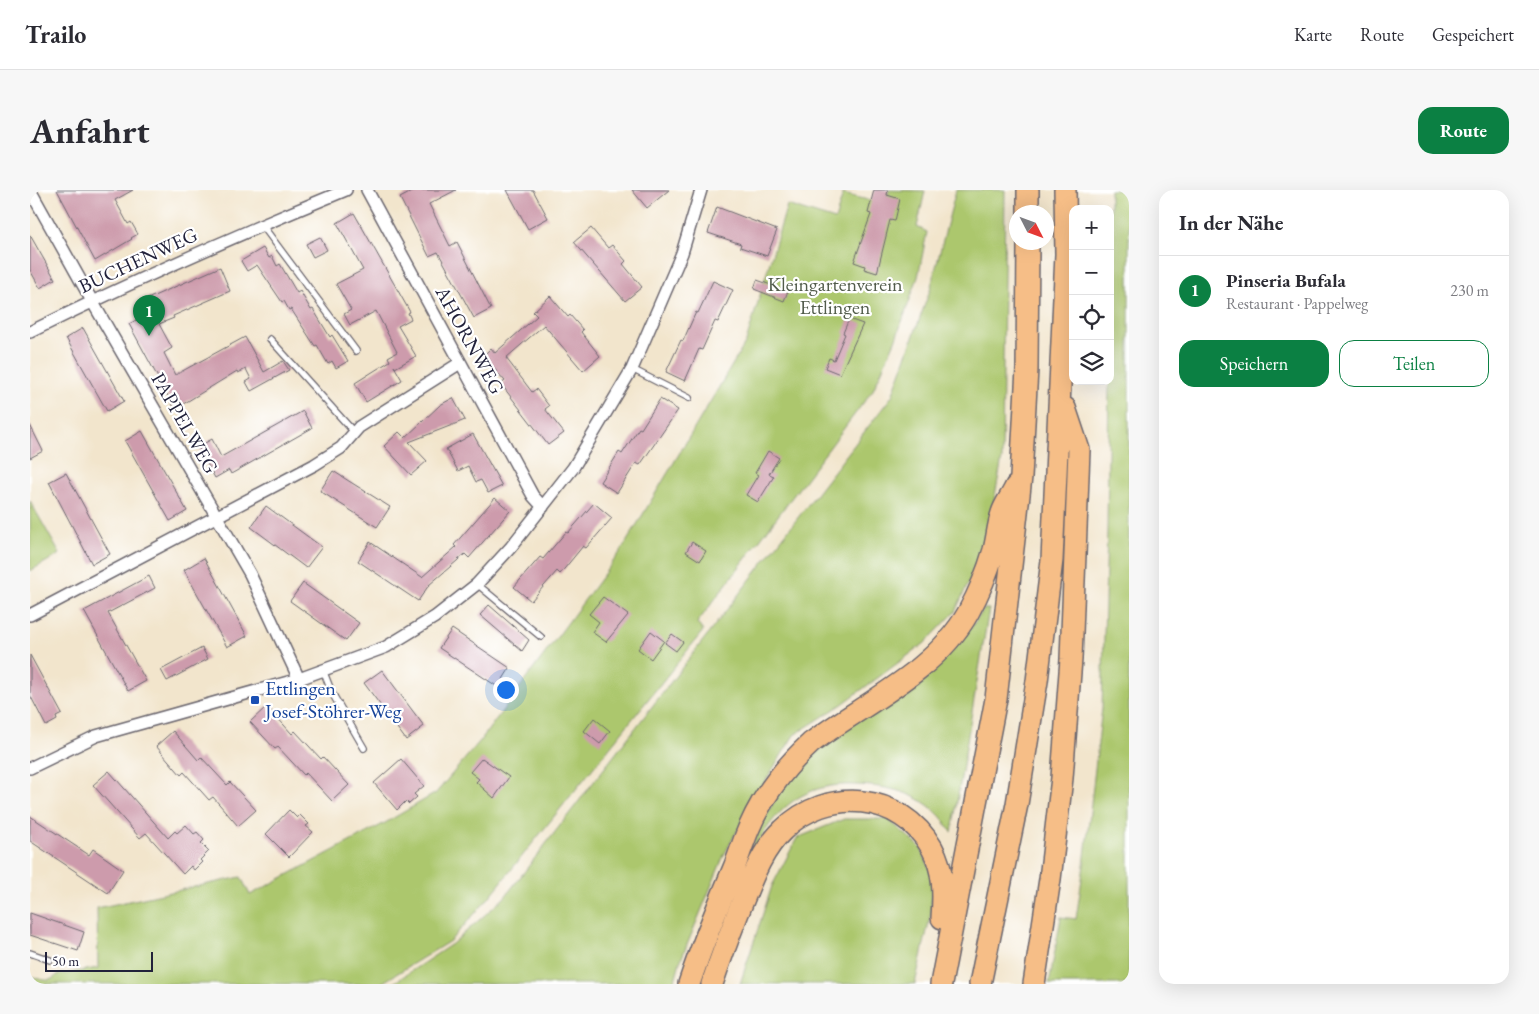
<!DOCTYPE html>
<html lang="de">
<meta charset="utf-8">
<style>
body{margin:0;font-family:"EB Garamond",serif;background:#f7f7f7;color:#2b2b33}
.controls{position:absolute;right:15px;top:15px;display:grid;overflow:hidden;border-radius:10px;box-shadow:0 5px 20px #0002}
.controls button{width:45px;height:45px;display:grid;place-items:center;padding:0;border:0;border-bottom:1px solid #e1e1e2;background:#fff;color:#2b2b33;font:25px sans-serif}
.compass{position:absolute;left:979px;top:15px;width:45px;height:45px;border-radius:50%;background:#fff;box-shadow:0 5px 20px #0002;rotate:132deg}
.scale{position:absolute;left:15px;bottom:12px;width:108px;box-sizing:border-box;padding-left:5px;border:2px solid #22223b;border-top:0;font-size:14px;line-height:18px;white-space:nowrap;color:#22223b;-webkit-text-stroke:4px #fff;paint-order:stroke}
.you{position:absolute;left:475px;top:499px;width:18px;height:18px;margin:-12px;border:4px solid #fff;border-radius:50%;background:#1a73e8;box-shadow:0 0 0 8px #1a73e833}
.badge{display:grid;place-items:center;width:32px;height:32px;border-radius:50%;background:#0b8043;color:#fff;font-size:16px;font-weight:700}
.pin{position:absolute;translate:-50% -41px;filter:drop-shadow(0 1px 2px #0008)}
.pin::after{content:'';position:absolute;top:26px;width:18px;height:15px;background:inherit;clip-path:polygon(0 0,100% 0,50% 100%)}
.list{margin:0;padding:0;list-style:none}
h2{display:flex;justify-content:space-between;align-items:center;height:65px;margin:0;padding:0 20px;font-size:21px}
h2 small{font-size:16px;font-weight:400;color:#7c7c81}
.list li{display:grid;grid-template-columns:32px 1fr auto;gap:15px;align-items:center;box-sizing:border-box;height:70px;padding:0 20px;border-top:1px solid #e1e1e2}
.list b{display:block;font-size:19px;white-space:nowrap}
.list p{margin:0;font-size:16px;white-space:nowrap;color:#7c7c81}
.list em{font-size:16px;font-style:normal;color:#7c7c81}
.actions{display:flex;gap:10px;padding:15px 20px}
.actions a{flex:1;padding:11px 0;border:1px solid #0b8043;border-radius:15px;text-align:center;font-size:18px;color:#0b8043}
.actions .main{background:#0b8043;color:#fff}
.icon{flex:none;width:28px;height:28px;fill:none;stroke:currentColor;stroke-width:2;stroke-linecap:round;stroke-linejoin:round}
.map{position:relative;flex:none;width:1099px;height:794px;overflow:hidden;border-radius:15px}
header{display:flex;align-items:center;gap:30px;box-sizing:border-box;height:70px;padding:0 25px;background:#fff;border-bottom:1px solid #e1e1e2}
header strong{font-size:24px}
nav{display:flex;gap:28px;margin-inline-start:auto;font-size:18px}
.intro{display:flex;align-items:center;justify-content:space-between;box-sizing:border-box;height:120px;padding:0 30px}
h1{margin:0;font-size:35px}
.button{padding:12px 22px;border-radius:15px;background:#0b8043;color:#fff;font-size:18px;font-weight:700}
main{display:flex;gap:30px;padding:0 30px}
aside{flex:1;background:#fff;border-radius:15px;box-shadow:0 5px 20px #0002}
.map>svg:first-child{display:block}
</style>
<header>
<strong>Trailo</strong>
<nav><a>Karte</a><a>Route</a><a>Gespeichert</a></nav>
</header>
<div class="intro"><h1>Anfahrt</h1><a class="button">Route</a></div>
<main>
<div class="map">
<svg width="1099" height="794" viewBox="0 0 1099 794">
<rect width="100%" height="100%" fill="#fff"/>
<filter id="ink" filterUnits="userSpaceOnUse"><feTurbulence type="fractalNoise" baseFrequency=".02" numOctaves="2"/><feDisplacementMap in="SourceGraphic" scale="10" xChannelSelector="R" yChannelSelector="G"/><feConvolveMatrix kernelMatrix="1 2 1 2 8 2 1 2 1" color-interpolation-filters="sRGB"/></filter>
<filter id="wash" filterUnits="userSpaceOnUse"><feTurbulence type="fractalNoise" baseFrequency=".0096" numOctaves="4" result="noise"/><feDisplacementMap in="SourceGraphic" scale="20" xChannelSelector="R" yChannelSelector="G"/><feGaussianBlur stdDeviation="1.12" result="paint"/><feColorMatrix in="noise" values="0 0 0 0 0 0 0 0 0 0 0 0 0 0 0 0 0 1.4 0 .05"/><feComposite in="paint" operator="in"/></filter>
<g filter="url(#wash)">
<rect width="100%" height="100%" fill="#f2e5cc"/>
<path fill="#acc76d" stroke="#677454" d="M859,0l36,1 -8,36 10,5 -9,45 -23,64 -22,49 -176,233 6,8 -216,269 -37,41 -70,43h-350v-8c11,3 19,8 27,-1l41,-7 -1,-60 144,-31 9,18 135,-72 51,-30 44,-52 141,-190 125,-209 41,-137 48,15 8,-26 42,10z
M926,0h49l-3,269 -17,88 -30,65 -30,31 -84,62 -47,30 -38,61 -32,59 -44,107 -6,22h-282l60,-40 52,-46 388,-502 38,-106z
M1080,0h19v794h-80l12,-67 15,2 8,-54 18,-157 5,-176 2,-151h1z
M0,311l30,53 -30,17z
M954,419h5l-37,223c-5,-4 -6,-10 -11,-15 -23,-25 -53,-31 -86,-32 -76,-4 -100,57 -123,117 -10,28 -20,55 -30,82h-3l63,-162 19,-32 30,-33 19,-16 137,-108z
M814,629h44l33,29 12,29 -2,36 -16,71h-175l32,-98 25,-48z"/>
<g id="blocks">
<path fill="#cd9bac" d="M27,0h76l-18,10 13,24 3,-2 7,12 -7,4 1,1 -37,22z
M385,0h41l-27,14 21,42 7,-4 34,67 -17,9 -36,-66 -9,4 -29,-58z
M477,0h26l15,28 -20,11z
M602,0h37l-22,18z
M844,0h14l-1,5 13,4 -5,22 -5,-1 -13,53 -13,-4 1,-3 -11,-4 17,-48 -3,-1z
M687,17l60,23 -10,26 -27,-9 1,-3 -33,-11z
M324,23l56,99 -2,1 3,6 -13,7 18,30 -21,12 -1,-2 8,14 -36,22 -11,-19 35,-22 -2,-4 9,-5 -21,-41 -26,14 -6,-11 7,-4 -15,-26 27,-14 -26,-47z
M561,38l17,20 4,-3 14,16 -3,3 19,23 -17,14 -51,-59z
M0,45l25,44 -15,9 -10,-18z
M290,47l7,13 -14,7 -7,-13z
M233,58l6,10 3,-2 5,10 3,-2 17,29 3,-2 11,19 2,-1 17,28 2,-2 16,26 -12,7 -4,-7 -4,3 -11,-19 -2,1 -24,-37 -2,1 -5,-9 -2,1 -25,-37 -10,6 -6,-10z
M190,77l10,24 -57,25 1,2 -15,6 13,24 -8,5 11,22 70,-38 19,35 19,-11 6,9 -38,21 -5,-9 5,-3 -5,-10 -8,4 -1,-2 -62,38 -46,-85 15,-8 -6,-13z
M727,90l31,11 -4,10 -30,-12z
M683,91l20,9 -15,32 -3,-1 -13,29 -3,-1 -14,32 -19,-9 15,-32 2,1 13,-29 2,1z
M520,106l18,21 2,-2 13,15 -2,2 19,24 -17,15 -39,-46 -38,33 26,34 4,-3 13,17 -4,3 19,24 -16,12 -47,-61 4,-3 -22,-25 8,-8 4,5 42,-37 -4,-4z
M819,129l14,5 -23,50 -15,-6 4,-10 5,2 11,-26 -2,-1z
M53,138l41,73 -17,10 -41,-73z
M423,208l12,22 -56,22 18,19 -16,14 -27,-29 15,-14 6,6 35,-33z
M630,209l18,11 -38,55 -4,-2 -19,30 -17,-11 19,-30 3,2 17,-26 2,1z
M273,221l9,17 -81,46 -2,-4 -14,8 -17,-31 14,-8 9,18z
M0,235l13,26 -13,7z
M112,241l45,80 -17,10 -45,-80z
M443,244l29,52 -14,7 -7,-13 -5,2 -8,-16 -10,5 -12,-22z
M738,261l11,7 -10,16 5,2 -16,26 -12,-7 12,-20 -3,-2z
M303,281l57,36 -13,20 -57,-36z
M36,283l44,81 -18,10 -43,-82z
M465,308l15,13 -41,47 -4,-4 -36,31 -11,16 -60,-40 12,-19 52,35 34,-30 -2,-2z
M564,313l18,15 -26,30 -3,-2 -23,28 -3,-3 -26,30 -17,-14 26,-30 3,2 23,-27 2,1z
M236,316l56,41 -16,21 -55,-41z
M662,352l14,9 -6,10 -14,-9z
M174,368l43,78 -20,11 -43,-77z
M119,386l6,12 -47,25 38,68 -18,10 -44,-80z
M273,393l56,40 -13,18 -56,-40z
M573,407l25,18 -22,27 -14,-10 7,-10 -10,-8z
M459,415l40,35 -7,11 -42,-36z
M422,439l58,39 -12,19 -59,-39z
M621,441l13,10 -13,18 -13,-10z
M642,444l11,8 -7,9 -11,-8z
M172,458l6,11 -41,22 -6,-11z
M0,465l32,59 -6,3 1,3 -11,6 -16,-31z
M352,480l42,56 -18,14 -42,-57z
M237,516l25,28 3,-3 26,28 2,-2 26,28 -17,16 -26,-28 -2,2 -26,-28 -3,2 -25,-27z
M564,528l16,13 -10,13 -16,-13z
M143,541l25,29 3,-3 26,28 3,-3 26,28 -18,16 -25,-29 -4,3 -25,-28 -3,3 -25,-29z
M452,568l27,19 -15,21 -18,-16 3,-3 -9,-7z
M371,569l23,27 -10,8 3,3 -8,7 -3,-3 -9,9 -23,-27z
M79,581l59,67 7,-7 2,2 9,-8 8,9 3,-2 7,8 -3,3 8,8 -9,9 2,2 -8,8 -3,-4 -8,8 -37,-41 -6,5 -47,-53z
M259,620l8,8 3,-3 9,9 -3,2 7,6 -24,25 -23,-23z
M0,626l59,39 4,-6 30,21 -15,23 -78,-52z
M0,723l54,19 -6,19 -48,-16z"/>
</g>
</g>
<g filter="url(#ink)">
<use href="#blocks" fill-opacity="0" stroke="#6b666e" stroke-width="1"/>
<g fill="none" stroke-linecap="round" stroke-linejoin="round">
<g stroke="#6b666e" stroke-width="8">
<path id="lane" d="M232,35l94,126
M240,149l84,93
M602,179l57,29
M447,394l64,53
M293,480l9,23 32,55
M0,763l20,7"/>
</g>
<g stroke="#6b666e" stroke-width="14">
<path id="street" d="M0,0l62,111 158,273 49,105
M337,0l166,306 10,11
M0,142c103,-51 209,-98 316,-142
M0,425l284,-150 27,-17 18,-21 101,-64
M0,578l66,-32 203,-57 87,-32 49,-30 42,-33 34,-37 62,-79 59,-99 50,-116 19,-63"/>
</g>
<g stroke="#6b666e" stroke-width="24">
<path id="highway" d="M998,0v22
M659,794c13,-39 28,-76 44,-114 6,-14 10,-28 16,-42 14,-33 36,-61 62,-85 53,-40 124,-71 157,-130 11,-20 20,-42 26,-63 3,-12 4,-25 8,-37 3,-9 10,-18 14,-27
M682,794c8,-24 17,-48 26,-71 12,-29 22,-61 45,-83 44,-44 118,-37 149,18 12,22 12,45 10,70
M911,794l55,-285 25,-222 6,-108 1,-127
M950,794l37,-180 20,-123 15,-121 14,-306 -1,-64
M1004,794l16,-105 12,-101 9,-119 8,-209 -14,-42"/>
</g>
<use href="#lane" stroke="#fff" stroke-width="5.5"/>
<use href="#street" stroke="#fff" stroke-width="11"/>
<use href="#highway" stroke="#f6be87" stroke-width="21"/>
</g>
</g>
<rect fill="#1a4fb4" stroke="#fff" stroke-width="2" x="220" y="505" width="10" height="10" rx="2.5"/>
<g text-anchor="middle" stroke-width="4.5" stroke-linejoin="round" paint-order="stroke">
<g font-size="20" fill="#22223b" stroke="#fff">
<text transform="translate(108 70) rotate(-25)" y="7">BUCHENWEG</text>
<text transform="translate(440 150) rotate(61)" y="7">AHORNWEG</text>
<text transform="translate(155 233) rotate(60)" y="7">PAPPELWEG</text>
</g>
<g font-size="20" fill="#525c4c" stroke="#fff">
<text x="805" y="101">Kleingartenverein<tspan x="805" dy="23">Ettlingen</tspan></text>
</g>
<g font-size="20" fill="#164399" stroke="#fff" text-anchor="start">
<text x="235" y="505">Ettlingen<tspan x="235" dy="23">Josef-Stöhrer-Weg</tspan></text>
</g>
</g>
</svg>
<div class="controls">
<button>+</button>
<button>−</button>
<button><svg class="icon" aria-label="locate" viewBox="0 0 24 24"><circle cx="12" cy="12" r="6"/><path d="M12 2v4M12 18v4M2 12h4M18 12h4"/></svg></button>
<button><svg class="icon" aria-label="layers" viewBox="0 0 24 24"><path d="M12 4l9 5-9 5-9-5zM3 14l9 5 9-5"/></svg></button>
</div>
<svg class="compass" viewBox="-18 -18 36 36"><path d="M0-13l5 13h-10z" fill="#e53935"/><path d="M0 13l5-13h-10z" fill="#7c7c81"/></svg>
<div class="scale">50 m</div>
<div class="you"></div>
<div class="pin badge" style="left:119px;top:146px">1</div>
</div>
<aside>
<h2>In der Nähe<small></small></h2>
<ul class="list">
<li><span class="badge">1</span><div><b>Pinseria Bufala</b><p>Restaurant · Pappelweg</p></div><em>230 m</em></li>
</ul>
<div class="actions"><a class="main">Speichern</a><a>Teilen</a></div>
</aside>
</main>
